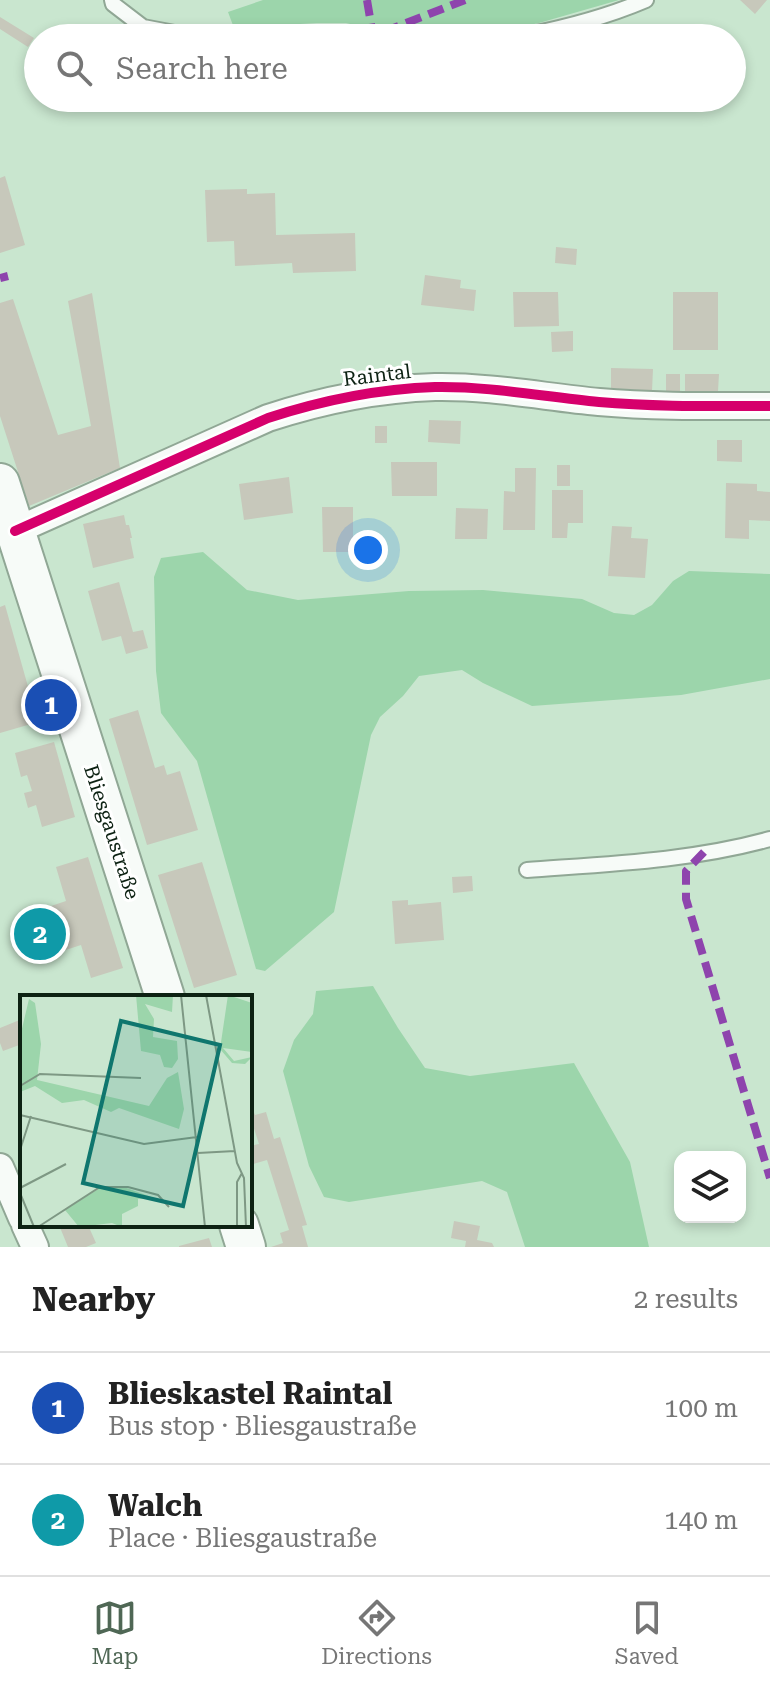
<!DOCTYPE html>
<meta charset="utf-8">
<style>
body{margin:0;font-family:"Roboto Serif",serif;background:#f6f6f6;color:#222}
.controls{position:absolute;right:24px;bottom:24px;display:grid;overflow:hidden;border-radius:16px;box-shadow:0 4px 12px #0003}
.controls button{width:72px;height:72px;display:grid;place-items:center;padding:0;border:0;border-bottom:2px solid #e0e0e0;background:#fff;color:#222;font:40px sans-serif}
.you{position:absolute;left:368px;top:550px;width:28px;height:28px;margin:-20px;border:6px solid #fff;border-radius:50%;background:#1a73e8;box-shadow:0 0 0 12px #1a73e833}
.badge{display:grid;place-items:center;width:52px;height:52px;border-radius:50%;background:#4f6755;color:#fff;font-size:26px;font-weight:700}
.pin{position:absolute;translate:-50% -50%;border:4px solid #fff;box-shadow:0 2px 8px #0006}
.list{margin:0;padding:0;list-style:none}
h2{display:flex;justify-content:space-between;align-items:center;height:104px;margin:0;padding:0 32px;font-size:34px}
h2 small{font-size:26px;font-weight:400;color:#767676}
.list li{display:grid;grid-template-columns:52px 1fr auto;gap:24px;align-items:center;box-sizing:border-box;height:112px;padding:0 32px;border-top:2px solid #e0e0e0}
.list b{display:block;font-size:30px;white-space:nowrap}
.list p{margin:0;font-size:26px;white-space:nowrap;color:#767676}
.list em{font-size:26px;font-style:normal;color:#767676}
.icon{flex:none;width:44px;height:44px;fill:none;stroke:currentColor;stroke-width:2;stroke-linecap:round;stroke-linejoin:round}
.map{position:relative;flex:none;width:770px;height:1247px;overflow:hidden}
.search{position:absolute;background:#fff;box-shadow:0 4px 12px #0003;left:24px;right:24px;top:24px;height:88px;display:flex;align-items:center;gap:20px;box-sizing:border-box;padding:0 28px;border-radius:44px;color:#767676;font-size:30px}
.sheet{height:328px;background:#fff}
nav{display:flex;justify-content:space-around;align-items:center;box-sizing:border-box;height:112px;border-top:2px solid #e0e0e0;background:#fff;font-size:22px;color:#767676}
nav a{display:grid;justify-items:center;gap:4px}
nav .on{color:#4f6755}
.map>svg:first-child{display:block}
</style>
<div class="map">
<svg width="770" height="1247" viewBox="0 0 770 1247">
<rect width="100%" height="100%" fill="#c9e6cf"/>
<path fill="#9cd5ab" d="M263,0h356l-80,23 -71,15h-59l-63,-15h-29l-83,5 -6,-16z
M203,552l44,38 51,10 111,-9 74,-1 99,9 32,14 20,2 18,-10 21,-24 16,-10 81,3v105l-89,16 -149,11 -49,-23 -21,-13 -43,6 -16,20 -23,21 -9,18 -37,177 -69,59 -9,-2 -59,-208 -36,-48 -5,-42 -2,-94 7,-19z
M373,986l25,42 27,40 45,8 104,-13 56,99 19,85h-124l-18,-55 -25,-11 -133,21 -25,-5 -15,-31 -26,-95 11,-31 19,-26 3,-23z"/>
<path fill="#c7c8bb" d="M740,0h27l-12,14z
M0,17l34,21 -6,9 -28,-18z
M5,176l20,69 -25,8v-75z
M247,189v5l28,-1 1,42 79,-2 1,38 -63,2 -1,-10 -57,3 -1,-25 -27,1 -2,-52z
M556,247l21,2 -1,16 -21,-2z
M425,275l36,5 -1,8 16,2 -2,21 -53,-6z
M513,292h45l1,34 -45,1z
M673,292h45v58h-45z
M92,293l28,175 -91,38 -29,-90v-113l13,-4 45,136 33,-9 -23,-125z
M573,331v20l-21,1 -1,-20z
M611,368l42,1 -1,22 -41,-2z
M666,374h14v18l-14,-1z
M685,374h34l-1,17h-33z
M429,420l32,1 -1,23 -32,-2z
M375,426h12v17h-12z
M717,440h25v22l-25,-1z
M391,462h46v34h-45z
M557,465h13v21h-13z
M515,468h21l-1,62h-32l1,-39 11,1z
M289,477l4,36 -49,7 -5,-36z
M726,483l31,1v7l13,1v29l-21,-1v19l-24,-1z
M552,490h31v33h-15l-1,15h-15z
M322,507h31v45h-30z
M456,508l32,1 -1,30h-32z
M124,515l2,10h3l3,13h-2l4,20 -41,10 -10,-44z
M612,526l20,1 -1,11 17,1 -3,39 -37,-2z
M119,582l14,50 10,-2 5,18 -22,6 -5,-18 -19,5 -14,-50z
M5,605l33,117 -38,11v-126z
M138,710l17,58 9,-3 3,10 13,-4 18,59 -51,15 -38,-126z
M54,742l21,75 -33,10 -6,-22 -8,3 -4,-15 8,-2 -5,-16 -6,2 -6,-24z
M88,857l35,111 -32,10 -10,-33 -49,16 -14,-44 48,-16 -10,-34z
M202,862l35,113 -43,13 -36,-113z
M472,876l1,15 -20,2 -1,-16z
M408,900v5l33,-3 3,38 -49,4 -3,-43z
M22,1019v25l-19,7 -3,-8v-15z
M250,1103l5,12 11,-3 8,27 6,-2 27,88 -5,1 6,21h-37l12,-4 -3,-10 9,-3 -22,-70 -17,5v-19l9,-2 -9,-28z
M454,1221l26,5 -3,14 15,3 2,4h-29l1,-6 -15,-3z
M59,1225h29l8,18 -10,4h-18z
M209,1238l3,9h-33v-1z"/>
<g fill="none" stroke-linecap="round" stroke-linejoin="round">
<g stroke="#90a795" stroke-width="18">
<path id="service" d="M112,0l1,4 30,23 58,11
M227,38l146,-2 5,2
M511,38c45,-8 93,-20 135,-38
M527,870c81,-6 164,-9 243,-31"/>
</g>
<g stroke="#90a795" stroke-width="30">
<path id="minor" d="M15,531l253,-113c55,-18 109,-29 167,-31 55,-1 110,10 164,15 57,5 114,4 171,4
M0,1167l22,51
M25,1225l10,22"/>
</g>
<g stroke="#90a795" stroke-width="42">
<path id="secondary" d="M0,483l165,514
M239,1225l7,22"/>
</g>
<use href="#service" stroke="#f7fbf8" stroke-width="14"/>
<use href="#minor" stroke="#f7fbf8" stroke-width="26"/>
<use href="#secondary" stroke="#f7fbf8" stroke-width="38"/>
<path stroke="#8e44ad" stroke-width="8" stroke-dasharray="16 8" stroke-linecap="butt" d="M367,0l6,36 92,-36
M0,278l8,-2
M704,852l-18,19v28l84,279"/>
<g stroke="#fff" stroke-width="15">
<path id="cycleway" d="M15,531l253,-113c55,-18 109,-29 167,-31 55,-1 110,10 164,15 57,5 114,4 171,4"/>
</g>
<use href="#cycleway" stroke="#d6006c" stroke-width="10"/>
</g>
<g text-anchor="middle" stroke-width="6" stroke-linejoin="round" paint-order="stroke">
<g font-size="20" fill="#0d2213" stroke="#fff">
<text transform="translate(377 375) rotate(-7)" y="7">Raintal</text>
<text transform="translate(112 832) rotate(72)" y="7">Bliesgaustraße</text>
</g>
</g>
<g transform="translate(20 995)">
<rect width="232" height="232" fill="#c9e6cf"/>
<path d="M116,0h37l-1,17 -27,-8 9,15 -1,18 24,4 1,18 -6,9 -8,-1 -4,-12 -19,-4zM208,0l24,8v49l-29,-4 11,13 18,-4 -7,7 -13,-1 -12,-14zM9,4l6,4 6,41 -4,36 112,26 18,-28 11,-6 6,37 -5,20 -60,-21 -8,4 -27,-12 -22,3 -27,-17 -15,6v-55zM104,192l30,11 -16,1v7l-16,8v13l-10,-4 -33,4 -14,-17 35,-22z" fill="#9cd5ab"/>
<path fill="none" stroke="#7e9884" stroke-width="2" d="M161,0l24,232M186,0l31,168 7,15 2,49M0,91l20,-12 101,4M0,120l124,29 53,-7M0,155l11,-34M178,158l37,-2M0,193l46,-24M0,198l14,34M18,232l62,-40h28l30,8 11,12M217,232v-45l5,-9"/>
<path fill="#0f766e" fill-opacity="0.15" stroke="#0f766e" stroke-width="4" d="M101,26l99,24 -37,161 -100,-23z"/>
<rect width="232" height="232" fill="none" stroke="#0d2213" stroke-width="4"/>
</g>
</svg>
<div class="controls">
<button><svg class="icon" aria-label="layers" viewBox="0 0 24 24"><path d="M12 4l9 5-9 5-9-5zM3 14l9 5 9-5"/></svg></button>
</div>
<div class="you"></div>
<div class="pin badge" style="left:51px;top:705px;background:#1a4fb4">1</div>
<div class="pin badge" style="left:40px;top:934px;background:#0f9aa8">2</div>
<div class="search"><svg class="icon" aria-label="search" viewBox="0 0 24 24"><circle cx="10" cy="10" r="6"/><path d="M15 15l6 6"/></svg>Search here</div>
</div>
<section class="sheet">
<h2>Nearby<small>2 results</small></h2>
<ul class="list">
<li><span class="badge" style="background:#1a4fb4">1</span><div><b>Blieskastel Raintal</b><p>Bus stop · Bliesgaustraße</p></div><em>100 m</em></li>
<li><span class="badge" style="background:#0f9aa8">2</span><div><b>Walch</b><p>Place · Bliesgaustraße</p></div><em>140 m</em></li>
</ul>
</section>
<nav>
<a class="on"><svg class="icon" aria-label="map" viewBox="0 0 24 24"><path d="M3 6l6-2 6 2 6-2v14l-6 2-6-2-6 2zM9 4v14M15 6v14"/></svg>Map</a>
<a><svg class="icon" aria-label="directions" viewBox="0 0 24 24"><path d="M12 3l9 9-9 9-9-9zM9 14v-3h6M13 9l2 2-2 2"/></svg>Directions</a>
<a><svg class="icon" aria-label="saved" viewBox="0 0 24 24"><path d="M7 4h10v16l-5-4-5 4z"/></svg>Saved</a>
</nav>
